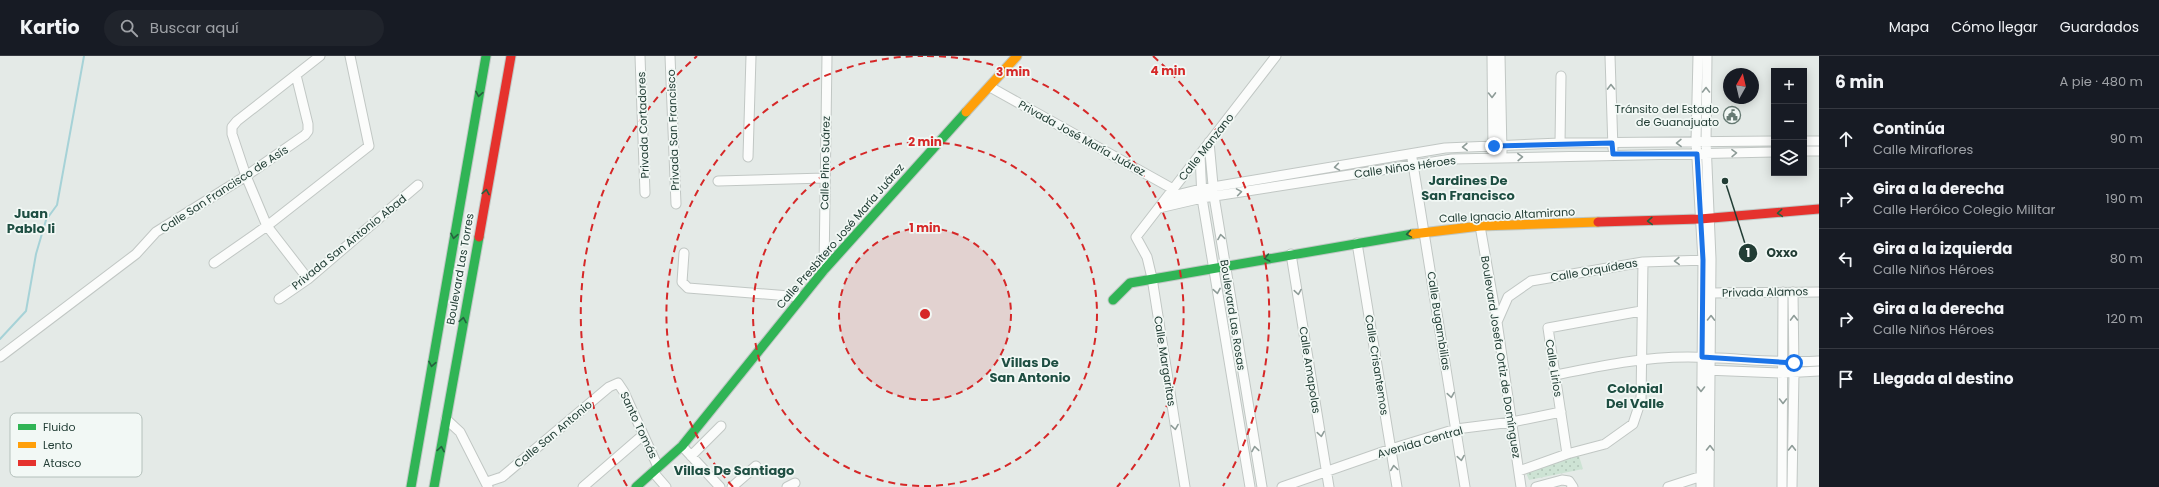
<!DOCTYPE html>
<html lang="es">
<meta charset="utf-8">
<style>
body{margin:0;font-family:Poppins,sans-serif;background:#20242c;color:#f1f3f6}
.controls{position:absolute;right:12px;top:12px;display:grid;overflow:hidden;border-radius:0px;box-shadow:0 2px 10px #0003}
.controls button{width:36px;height:36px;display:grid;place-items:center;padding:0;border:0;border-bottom:1px solid #363941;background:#171b24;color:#f1f3f6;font:20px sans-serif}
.compass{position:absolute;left:1723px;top:12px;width:36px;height:36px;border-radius:50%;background:#171b24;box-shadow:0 2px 10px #0003;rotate:8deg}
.stop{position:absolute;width:12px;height:12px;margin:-9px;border:3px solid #1a73e8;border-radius:50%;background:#fff}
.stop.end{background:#1a73e8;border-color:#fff;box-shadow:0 1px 4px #0008}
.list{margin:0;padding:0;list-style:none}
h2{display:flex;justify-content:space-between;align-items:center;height:52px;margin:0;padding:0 16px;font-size:17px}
h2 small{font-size:13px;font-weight:400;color:#9ea1a6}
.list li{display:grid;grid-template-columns:26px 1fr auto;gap:12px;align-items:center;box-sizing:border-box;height:60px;padding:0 16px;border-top:1px solid #363941}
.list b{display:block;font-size:15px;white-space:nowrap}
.list p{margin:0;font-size:13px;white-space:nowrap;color:#9ea1a6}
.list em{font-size:13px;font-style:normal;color:#9ea1a6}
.icon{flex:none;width:22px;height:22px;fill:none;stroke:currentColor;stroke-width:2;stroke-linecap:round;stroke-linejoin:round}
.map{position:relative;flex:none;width:1819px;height:431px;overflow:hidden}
header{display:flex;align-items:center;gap:24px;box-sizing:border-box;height:56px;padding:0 20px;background:#171b24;border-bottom:1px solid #363941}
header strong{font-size:19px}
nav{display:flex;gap:22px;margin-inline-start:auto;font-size:14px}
.search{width:280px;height:36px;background:#20242c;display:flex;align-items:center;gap:10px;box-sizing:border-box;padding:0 14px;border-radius:22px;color:#9ea1a6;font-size:15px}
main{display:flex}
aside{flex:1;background:#171b24}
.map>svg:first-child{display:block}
</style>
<header>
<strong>Kartio</strong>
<div class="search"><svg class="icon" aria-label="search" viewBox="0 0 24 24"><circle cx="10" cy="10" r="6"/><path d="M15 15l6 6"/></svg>Buscar aquí</div>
<nav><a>Mapa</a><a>Cómo llegar</a><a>Guardados</a></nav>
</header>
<main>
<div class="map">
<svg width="1819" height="431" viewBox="0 0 1819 431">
<defs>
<pattern id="grass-dots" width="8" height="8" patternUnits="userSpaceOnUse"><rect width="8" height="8" fill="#cde3d4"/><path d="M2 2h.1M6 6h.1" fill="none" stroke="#b0c4b7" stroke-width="1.8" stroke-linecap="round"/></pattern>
</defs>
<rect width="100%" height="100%" fill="#e4eae7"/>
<path fill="url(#grass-dots)" d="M1578,397l5,16 -54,11 -4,-10z"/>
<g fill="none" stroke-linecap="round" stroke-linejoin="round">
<path stroke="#a6d2d7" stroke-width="2" d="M0,283l26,-28 10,-57 10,-34 11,-15 27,-149"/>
<g stroke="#c1c7c4" stroke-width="11">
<path id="street" d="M640,0l5,137
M670,0l6,148
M1492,0l1,97
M1500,0l2,96
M1610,0l3,93
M1698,0l-2,86 7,118 -2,227
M1707,0l-1,86 5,117 -2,228
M990,31l183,102
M1804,85h15
M1209,86l5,54 48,291
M1560,87l1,-67
M1804,95h15
M1200,99l2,43 48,289
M748,101l3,-101
M1412,102l53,329
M718,125l107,-3
M1168,141l33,-8 244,-41 115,-5 214,-2
M1159,152l43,-10 250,-39 322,-7
M1480,170l17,96 24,165
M1357,187l40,244
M684,197l-2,29 6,6 114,9
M1291,198l38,233
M214,207l53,-37 102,-80 -19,-90
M824,214l3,-214
M308,223l-41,-53 -21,-50 -14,-42v-7l5,-6 83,-65
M1711,237l108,-1
M279,243l29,-20 110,-94
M1497,266l11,-25 23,-16 112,-19 64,-2
M0,301l136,-103 20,-22 90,-56 59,-41 3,-4v-7l-12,-49
M1705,314l78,3 36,-2
M1556,319c44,-9 87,-18 132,-18 44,0 87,7 131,4
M446,363l14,13 28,55
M682,390l38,41
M1567,398l-19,-126 93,-17
M691,400l30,-30
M1519,415l48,-17 38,-10 28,-20 8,-24 2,-138
M653,416l13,15
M487,426l15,-5 107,-90 9,-4 6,9 34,75
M583,431l60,-52
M732,431l24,-21
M787,431l8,-4
M1185,431l-33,-209 -5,-21 -11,-20 140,-181
M1282,431l109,-38 65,-20 56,-7 49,-10
M1536,431l26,-7 7,1 4,6
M1668,431l37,-12
M1782,431l1,-195
M1792,431l2,-115 -1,-80"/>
</g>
<g stroke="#bfc7c4" stroke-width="11">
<path id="fast" d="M1113,244l17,-17 283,-49
M411,431l75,-431
M434,431l45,-250
M636,431l46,-41 142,-176 142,-158"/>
</g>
<g stroke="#bfc7c4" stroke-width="11">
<path id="slow" d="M966,56l51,-56
M1413,178l67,-8 118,-4"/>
</g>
<g stroke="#bfc7c4" stroke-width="11">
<path id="jam" d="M1598,166l102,-3 119,-10
M479,181l32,-181"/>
</g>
<use href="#street" stroke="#fbfcfb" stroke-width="9"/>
<use href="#fast" stroke="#30b455" stroke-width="9"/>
<use href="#slow" stroke="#ff9f0a" stroke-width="9"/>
<use href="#jam" stroke="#e5322d" stroke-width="9"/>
</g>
<defs><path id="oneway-chevron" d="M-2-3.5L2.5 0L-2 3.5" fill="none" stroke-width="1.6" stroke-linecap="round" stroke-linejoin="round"/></defs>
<g stroke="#8e9c98">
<use href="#oneway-chevron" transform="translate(1611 31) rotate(-91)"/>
<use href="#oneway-chevron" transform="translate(1706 34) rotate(-90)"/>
<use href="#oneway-chevron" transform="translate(1492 39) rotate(89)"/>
<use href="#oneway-chevron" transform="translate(1679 87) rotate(179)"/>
<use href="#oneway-chevron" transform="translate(1465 91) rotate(178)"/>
<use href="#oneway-chevron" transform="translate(1734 97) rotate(-1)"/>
<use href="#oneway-chevron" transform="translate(1520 101) rotate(-2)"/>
<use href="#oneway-chevron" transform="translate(1337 111) rotate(171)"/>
<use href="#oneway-chevron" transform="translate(1239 136) rotate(-9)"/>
<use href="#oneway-chevron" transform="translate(1221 181) rotate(-99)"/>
<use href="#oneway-chevron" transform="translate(1677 205) rotate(178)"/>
<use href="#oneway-chevron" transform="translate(1217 235) rotate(80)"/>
<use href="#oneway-chevron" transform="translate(1298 236) rotate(81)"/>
<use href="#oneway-chevron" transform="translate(1711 262) rotate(-89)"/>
<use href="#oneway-chevron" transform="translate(1794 262) rotate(-91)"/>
<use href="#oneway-chevron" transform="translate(1701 333) rotate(90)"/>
<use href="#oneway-chevron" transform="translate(1451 339) rotate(81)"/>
<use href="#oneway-chevron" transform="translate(1783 345) rotate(90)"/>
<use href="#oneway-chevron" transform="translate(1175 371) rotate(81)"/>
<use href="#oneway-chevron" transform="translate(1321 378) rotate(81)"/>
<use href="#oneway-chevron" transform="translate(1710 392) rotate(-89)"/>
<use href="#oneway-chevron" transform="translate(1792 392) rotate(-89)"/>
<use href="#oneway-chevron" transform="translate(1255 393) rotate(-99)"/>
<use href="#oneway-chevron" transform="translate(1461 402) rotate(81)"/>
<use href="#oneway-chevron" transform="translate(1394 412) rotate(-98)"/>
</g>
<g stroke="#26613f">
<use href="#oneway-chevron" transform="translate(479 38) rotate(100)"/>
<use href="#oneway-chevron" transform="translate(486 136) rotate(-80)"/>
<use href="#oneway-chevron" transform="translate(1780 157) rotate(175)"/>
<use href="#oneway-chevron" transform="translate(1650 165) rotate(178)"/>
<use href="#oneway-chevron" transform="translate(1409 178) rotate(171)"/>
<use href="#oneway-chevron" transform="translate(454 180) rotate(100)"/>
<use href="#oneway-chevron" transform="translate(1267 202) rotate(169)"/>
<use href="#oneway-chevron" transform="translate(463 264) rotate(-80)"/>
<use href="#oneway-chevron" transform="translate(432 308) rotate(100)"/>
<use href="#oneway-chevron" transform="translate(441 393) rotate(-80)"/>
</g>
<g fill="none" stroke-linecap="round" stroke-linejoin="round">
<path stroke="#1a73e8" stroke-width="5" d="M1494,90l118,-3 1,11h84l6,106 -1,97 92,6"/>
</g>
<circle cx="925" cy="258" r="86" fill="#d62828" fill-opacity=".12"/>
<g fill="none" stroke="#d62828" stroke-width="2" stroke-dasharray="7 5">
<circle cx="925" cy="258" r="86"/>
<circle cx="925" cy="258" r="172"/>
<path d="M733 431A258 258 0 0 1 923 0M927 0A258 258 0 0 1 1117 431"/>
<path d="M627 430A344 344 0 0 1 697 0M1153 0A344 344 0 0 1 1223 430"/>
</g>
<defs>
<g id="civic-ring" transform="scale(0.9)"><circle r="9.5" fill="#f2f8f5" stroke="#667a73" stroke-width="1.5"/><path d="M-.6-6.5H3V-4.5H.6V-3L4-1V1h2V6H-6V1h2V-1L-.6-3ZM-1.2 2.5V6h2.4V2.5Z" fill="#667a73"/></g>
</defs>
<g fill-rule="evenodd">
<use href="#civic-ring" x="1732" y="59"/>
</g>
<g text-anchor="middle" stroke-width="3.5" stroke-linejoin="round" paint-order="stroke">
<g font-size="11" fill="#223d35" stroke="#f2f8f5" text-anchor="end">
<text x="1719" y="57">Tránsito del Estado<tspan x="1719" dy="13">de Guanajuato</tspan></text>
</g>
<g font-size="11" fill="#223d35" stroke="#f2f8f5">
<text transform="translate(643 69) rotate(-92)" y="4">Privada Cortadores</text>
<text transform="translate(673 74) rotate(-92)" y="4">Privada San Francisco</text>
<text transform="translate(1082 82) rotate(29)" y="4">Privada José María Juárez</text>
<text transform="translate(1206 91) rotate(-52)" y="4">Calle Manzano</text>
<text transform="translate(825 107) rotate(-89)" y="4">Calle Pino Suárez</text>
<text transform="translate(1405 111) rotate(-8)" y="4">Calle Niños Héroes</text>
<text transform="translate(224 133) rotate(-33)" y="4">Calle San Francisco de Asís</text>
<text transform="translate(1507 159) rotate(-3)" y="4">Calle Ignacio Altamirano</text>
<text transform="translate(840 180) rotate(-49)" y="4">Calle Presbítero José María Juárez</text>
<text transform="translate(349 186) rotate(-39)" y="4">Privada San Antonio Abad</text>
<text transform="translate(460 213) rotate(-80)" y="4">Boulevard Las Torres</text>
<text transform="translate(1594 214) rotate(-10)" y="4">Calle Orquídeas</text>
<text transform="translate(1765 236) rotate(-1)" y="4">Privada Alamos</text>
<text transform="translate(1233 259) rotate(81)" y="4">Boulevard Las Rosas</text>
<text transform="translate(1439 265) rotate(81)" y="4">Calle Bugambilias</text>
<text transform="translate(1501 301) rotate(81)" y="4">Boulevard Josefa Ortiz de Domínguez</text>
<text transform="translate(1165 305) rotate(81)" y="4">Calle Margaritas</text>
<text transform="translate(1377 309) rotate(81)" y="4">Calle Crisantemos</text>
<text transform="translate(1554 312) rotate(81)" y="4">Calle Lirios</text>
<text transform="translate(1310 314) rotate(81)" y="4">Calle Amapolas</text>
<text transform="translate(639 369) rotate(65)" y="4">Santo Tomás</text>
<text transform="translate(553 378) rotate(-40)" y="4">Calle San Antonio</text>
<text transform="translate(1420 386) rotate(-16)" y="4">Avenida Central</text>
</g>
<g font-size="13" font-weight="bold" fill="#1e4e42" stroke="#f2f8f5">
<text x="1468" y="129">Jardines De<tspan x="1468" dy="15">San Francisco</tspan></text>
<text x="31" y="162">Juan<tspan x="31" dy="15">Pablo Ii</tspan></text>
<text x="1030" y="311">Villas De<tspan x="1030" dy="15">San Antonio</tspan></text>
<text x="1635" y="337">Colonial<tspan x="1635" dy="15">Del Valle</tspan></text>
<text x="734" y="419">Villas De Santiago</text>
</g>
</g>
<rect x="10" y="357" width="132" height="64" rx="6" fill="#f2f8f5" stroke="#b4c0bb" stroke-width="1"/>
<rect x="18" y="368" width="18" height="6" fill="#30b455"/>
<rect x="18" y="386" width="18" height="6" fill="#ff9f0a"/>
<rect x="18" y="404" width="18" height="6" fill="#e5322d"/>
<g font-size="11" fill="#223d35">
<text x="43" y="375">Fluido</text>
<text x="43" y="393">Lento</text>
<text x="43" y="411">Atasco</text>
</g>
<circle cx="925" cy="258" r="6" fill="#d62828" stroke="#f2f8f5" stroke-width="2"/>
<g font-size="12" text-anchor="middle" font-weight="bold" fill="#d62828" stroke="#f2f8f5" stroke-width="3.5" stroke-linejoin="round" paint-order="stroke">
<text x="1168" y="19">4 min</text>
<text x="1013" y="20">3 min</text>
<text x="925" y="90">2 min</text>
<text x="925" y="176">1 min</text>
</g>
<path fill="none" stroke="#223d35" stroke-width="1.5" d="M1725 125L1748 197"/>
<g fill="#223d35" stroke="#f2f8f5" stroke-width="1.5">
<circle cx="1725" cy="125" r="4"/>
<circle cx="1748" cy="197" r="10"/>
</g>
<g font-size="12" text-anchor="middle" font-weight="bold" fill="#fff">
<text x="1748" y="201">1</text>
</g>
<g font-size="12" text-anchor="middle" font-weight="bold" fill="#223d35" stroke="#f2f8f5" stroke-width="3.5" stroke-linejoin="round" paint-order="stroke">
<text x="1782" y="201">Oxxo</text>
</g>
</svg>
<div class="controls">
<button>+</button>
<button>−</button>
<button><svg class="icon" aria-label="layers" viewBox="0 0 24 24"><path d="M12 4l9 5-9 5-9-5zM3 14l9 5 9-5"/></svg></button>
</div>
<svg class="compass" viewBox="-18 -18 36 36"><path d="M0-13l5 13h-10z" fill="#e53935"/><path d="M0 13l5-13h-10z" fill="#9ea1a6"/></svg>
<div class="stop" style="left:1794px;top:307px"></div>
<div class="stop end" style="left:1494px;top:90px"></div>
</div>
<aside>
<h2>6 min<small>A pie · 480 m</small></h2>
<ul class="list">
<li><svg class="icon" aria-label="ahead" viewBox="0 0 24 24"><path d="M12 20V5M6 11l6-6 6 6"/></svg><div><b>Continúa</b><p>Calle Miraflores</p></div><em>90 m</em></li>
<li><svg class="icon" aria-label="right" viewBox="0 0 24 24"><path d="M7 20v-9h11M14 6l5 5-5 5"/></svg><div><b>Gira a la derecha</b><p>Calle Heróico Colegio Militar</p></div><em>190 m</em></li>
<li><svg class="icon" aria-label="left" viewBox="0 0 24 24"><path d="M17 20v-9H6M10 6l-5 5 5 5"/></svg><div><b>Gira a la izquierda</b><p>Calle Niños Héroes</p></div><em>80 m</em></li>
<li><svg class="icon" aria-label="right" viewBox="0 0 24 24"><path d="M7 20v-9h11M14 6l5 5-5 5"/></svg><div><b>Gira a la derecha</b><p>Calle Niños Héroes</p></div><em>120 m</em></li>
<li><svg class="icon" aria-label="arrive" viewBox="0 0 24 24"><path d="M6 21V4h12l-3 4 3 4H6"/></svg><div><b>Llegada al destino</b></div></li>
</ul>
</aside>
</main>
